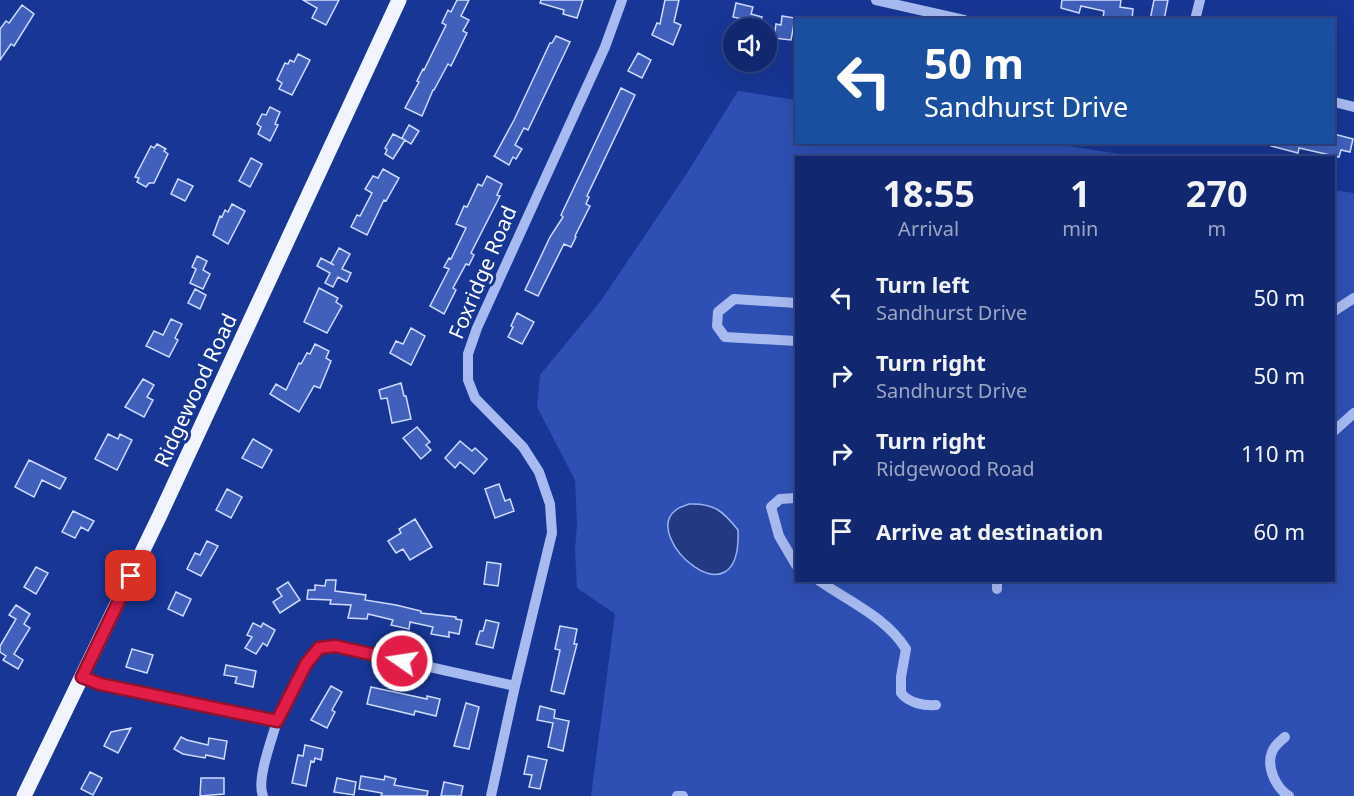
<!DOCTYPE html>
<style>
:root{--surface:#112870;--page:#1a3075;--text:#f1f3f6;--muted:#9ca6c3;--line:#304483}
body{margin:0;font-family:"Noto Sans",sans-serif;background:var(--page);color:var(--text);height:100vh;display:flex;flex-direction:column;font-size:22px;white-space:nowrap}
*{box-sizing:border-box;margin:0}
p{font-size:20px;color:var(--muted)}
.icon{flex:none;width:33px;height:33px;fill:none;stroke:currentColor;stroke-width:2;stroke-linecap:round;stroke-linejoin:round}
.map{position:relative;flex:1;overflow:hidden}
.panel{position:absolute;left:795px;top:156px;width:540px;height:426px;display:flex;flex-direction:column;background:var(--surface);border-radius:0px;box-shadow:0 6px 24px #0002,0 0 0 2px var(--line)}
.panel>*{flex:none}
.guide{position:absolute;left:795px;top:18px;width:540px;height:126px;border-radius:0px;box-shadow:0 6px 24px #0002,0 0 0 2px var(--line);background:#1a4fa0;color:#fff;overflow:hidden}
.tools{position:absolute;left:723px;top:18px;display:grid;gap:12px}
.tools a{display:grid;place-items:center;width:54px;height:54px;border-radius:50%;background:var(--surface);box-shadow:0 6px 24px #0002,0 0 0 2px var(--line);font-size:30px}
.pin{position:absolute;display:grid;place-items:center;width:51px;height:51px;color:#fff;margin:-26px;border-radius:12px;box-shadow:0 3px 9px #0006}
.me{position:absolute;width:66px;margin:-33px;rotate:283deg;stroke-linejoin:round;filter:drop-shadow(0 0 4px #0008)}
.turn{display:flex;align-items:center;gap:21px;height:126px;padding:0 30px;font-size:27px}
.turn .icon{width:78px;height:78px;stroke-width:2.5}
.turn b{display:block;font-size:42px;line-height:51px}
.eta{display:flex;justify-content:space-evenly;align-items:center;height:102px;text-align:center}
.eta b{font-size:36px;font-weight:700;line-height:42px}
ul{padding:0;list-style:none}
li{display:flex;align-items:center;gap:18px;height:78px;padding:0 30px}
li div{flex:1}
li b{display:block;font-size:22px}
li em{font-style:normal}
.map>svg:first-child{display:block}
.green{fill:#2e50b4}
.water{fill:#233982;stroke:#9bb3f3;stroke-width:1.5}
.building{fill:#4060bc;stroke:#cfdbfc;stroke-width:1.5}
.lines{fill:none;stroke-linecap:round;stroke-linejoin:round}
.minor{stroke:#a8bbf1;stroke-width:10}
.major{stroke:#f2f4ff;stroke-width:15}
.route-casing{stroke:#92132f;stroke-width:15}
.route{stroke:#e11d48;stroke-width:10}
.labels{text-anchor:middle;dominant-baseline:central;stroke-width:6;stroke-linejoin:round;paint-order:stroke}
.street-label{font-size:21px;fill:#fff;stroke:#173695}
</style>
<div class="map">
<svg width="1354" height="796" viewBox="0 0 1354 796">
<rect width="100%" height="100%" fill="#173695"/>
<path class="green" d="M738 91 796 100V142L1049 143 1139 157 796 158V580H1334V190L1354 193V796H591L615 614 577 588 575 549 577 525 575 480 537 407 540 375 600 302 687 173Z"/>
<path class="water" d="M689 504C714 503 723 511 738 530 742 628 639 537 676 510 679 507 685 506 689 504Z"/>
<path class="building" d="M303 0H339L326 25 312 18 317 8Z
M457 0H469L461 16 469 20 463 31 467 33 451 66 448 64 434 90H433L422 116 405 108 419 82 417 81 423 69 424 70 446 25 442 23 448 10 451 12Z
M541 0H583L577 18 563 14 564 10 540 3Z
M665 0H679L674 22 681 25 673 45 652 35 657 23 660 24Z
M1062 0H1121L1120 7 1133 9 1132 20 1103 18 1104 11 1081 6 1079 13 1061 8Z
M1154 0H1168L1164 20H1150Z
M736 3 753 7 751 14 762 17 759 28 746 24 747 20 733 17Z
M22 5 34 14 14 46 11 44 0 60V29L6 21 9 23Z
M782 16 795 18 791 40 774 38 776 24 781 25Z
M556 36 570 42 528 130 524 128 515 145 522 149 516 159 513 157 509 165 494 156 495 155 514 120 550 43H552Z
M638 53 651 60 642 78 628 71Z
M298 54 310 60 292 95 279 89 282 83 277 80 285 63 288 64 290 60 294 62Z
M621 88 635 95 587 196 589 197 586 204 590 206 575 236 576 237 571 247 564 244 538 296 525 290 550 237 563 217 561 215Z
M270 107 280 112 275 124 278 125 270 141 258 134 261 127 257 124 262 114 266 115Z
M409 125 419 131 411 144 402 138Z
M393 134 405 140 393 159 385 154 387 150 385 148Z
M1334 134 1353 139 1350 152 1341 150 1339 157 1299 148 1298 153 1271 146 1272 142H1334Z
M157 144 166 149 164 151 168 154 154 183H149L146 187 137 182 139 178 135 177 151 146 154 148Z
M251 158 262 164 250 187 239 181Z
M383 169 399 178 386 201 384 200 367 235 351 227 357 215 360 216 372 193 365 189 373 176 378 178Z
M487 176 502 184 497 195 500 196 471 253 474 255 469 265 466 264 453 288 456 290 444 314 430 306 449 269 444 267 449 258 451 259 466 228 456 224 464 206 467 207 478 184 482 186Z
M178 179 193 186 185 201 171 194Z
M232 204 245 211 228 244 213 235 220 216 222 217 225 210 228 212Z
M339 248 350 254 342 269 351 273 347 282 338 277 333 287 325 283 330 273 317 266 321 258 334 265 331 263Z
M197 256 207 261 203 270 210 274 203 289 190 283 196 269 192 267Z
M319 288 338 298 336 302 342 306 327 333 304 322Z
M195 289 206 295 200 309 188 303Z
M517 313 534 322 522 344 508 337 513 327 511 326Z
M171 319 182 324 175 338 178 340 169 357 146 346 154 331 163 335Z
M411 328 425 336 411 365 390 353 396 341 403 344Z
M315 344 329 351 326 358 331 361 320 388 314 386 299 412 270 394 276 384 286 390 299 363 301 364 307 353 310 354Z
M143 379 154 385 147 397 153 400 144 417 125 407Z
M401 383 404 396H406L411 419 392 423 387 398 381 399 379 390Z
M417 427 430 442 426 445 431 450 421 459 403 438Z
M108 434 118 439 120 434 132 440 117 470 95 459Z
M253 439 272 450 262 468 242 458Z
M460 441 472 451 475 448 487 459 474 474 460 462 455 468 445 458Z
M29 460 66 478 60 489 42 480 34 497 15 487Z
M499 484 505 501 510 499 514 511 495 518 485 489Z
M227 489 242 497 231 518 216 510Z
M73 511 94 521 88 531 81 527 75 538 62 532Z
M415 519 432 547 410 560 403 549 396 553 388 541 401 533 399 529Z
M207 541 218 546 201 576 187 569 195 553 200 555Z
M487 562 501 564 498 586 484 584Z
M36 567 48 573 36 594 24 587Z
M326 580H336L335 591 366 595 365 600 396 605 421 611V613L456 617V619L462 620 459 634 449 632V637L431 634 433 627 410 622 409 629 391 625 393 620 368 614 367 619 348 618 351 605 330 604 331 600 307 599 308 590H315V585L325 586Z
M288 582 300 600 280 613 273 602 282 596 277 589Z
M176 592 191 599 183 616 168 609Z
M16 605 30 614 24 624 30 628 14 654 23 660 18 669 3 660 6 656 0 652V646L16 619 9 615Z
M486 620 499 623 493 648 476 644 480 631H483Z
M253 623 261 627 263 623 275 630 267 646 263 643 256 654 245 648 252 637 247 635Z
M560 626 577 629 574 644H577L564 694 551 691 560 650 555 649Z
M132 649 153 655 147 673 126 667Z
M226 665 256 671 253 687 235 683 237 677 224 675Z
M331 686 342 692 332 710 335 712 327 728 311 720Z
M371 687 427 699V696L440 699 436 716 415 711 414 715 367 704Z
M466 703 479 707 469 749 454 746Z
M540 706 555 710 554 718 569 721 563 751 548 747 553 723 537 720Z
M131 728 118 753 104 746 111 732Z
M181 737 187 740 208 745 209 738 227 741 224 759 206 755 205 758 183 754 174 749Z
M305 745 323 749 321 760 315 758 314 762 311 761 306 786 292 783 298 755 303 756Z
M528 756 547 760 540 789 529 787 532 775 524 774Z
M90 772 102 778 93 795 81 789Z
M361 776 384 780 385 776 396 779 394 785 428 791 427 796H381L382 793 359 789Z
M201 778H224V794L200 796Z
M337 778 356 782 354 795 334 792Z
M444 782 463 786 461 796H441Z"/>
<g class="lines">
<path class="minor" d="M876 0 964 20
M1195 20 1200 0
M1334 102 1354 107
M796 303 734 299 718 312 717 326 725 337 796 341
M1334 311 1354 298
M1334 431 1354 413
M796 498 780 499 771 507 779 536 796 565
M818 580C848 601 886 617 906 649L901 677V693C909 703 924 706 936 705
M997 589V580
M82 677 100 684 277 721 306 664 319 648 335 646 515 686
M1285 737C1280 741 1274 746 1272 752 1266 767 1276 788 1289 796
M263 796C256 780 272 739 277 721
M491 796 515 686 552 533 550 504 539 472 523 447 475 398 468 380V354L477 328 605 47 622 0
M677 796H683"/>
<path class="major" d="M24 796 160 515 399 0"/>
</g>
<g class="lines">
<g class="route-casing">
<path id="route" d="M131 576 82 677 100 684 277 721 306 664 319 648 335 646 402 661"/>
</g>
<use href="#route" class="route"/>
</g>
<g class="labels">
<g class="street-label">
<text transform="translate(482 272) rotate(-67)">Foxridge Road</text>
<text transform="translate(195 390) rotate(-65)">Ridgewood Road</text>
</g>
</g>
</svg>
<div class="tools">
<a><svg class="icon" aria-label="sound" viewBox="0 0 24 24"><path d="M4 9h4l5-4v14l-5-4H4zM17 9q2 3 0 6"/></svg></a>
</div>
<div class="pin" style="left:131px;top:576px;background:#d93025"><svg class="icon" aria-label="arrive" viewBox="0 0 24 24"><path d="M6 21V4h12l-3 4 3 4H6"/></svg></div>
<svg class="me" style="left:402px;top:661px" viewBox="-20 -20 40 40"><circle r="17" fill="#e11d48" stroke="#fff" stroke-width="3"/><path d="M0-11L8 9 0 5-8 9z" fill="#fff"/></svg>
<div class="guide">
<div class="turn"><svg class="icon" aria-label="left" viewBox="0 0 24 24"><path d="M17 20v-9H6M10 6l-5 5 5 5"/></svg><div><b>50 m</b>Sandhurst Drive</div></div>
</div>
<section class="panel">
<div class="eta">
<div><b>18:55</b><p>Arrival</p></div>
<div><b>1</b><p>min</p></div>
<div><b>270</b><p>m</p></div>
</div>
<ul>
<li><svg class="icon" aria-label="left" viewBox="0 0 24 24"><path d="M17 20v-9H6M10 6l-5 5 5 5"/></svg><div><b>Turn left</b><p>Sandhurst Drive</p></div><em>50 m</em></li>
<li><svg class="icon" aria-label="right" viewBox="0 0 24 24"><path d="M7 20v-9h11M14 6l5 5-5 5"/></svg><div><b>Turn right</b><p>Sandhurst Drive</p></div><em>50 m</em></li>
<li><svg class="icon" aria-label="right" viewBox="0 0 24 24"><path d="M7 20v-9h11M14 6l5 5-5 5"/></svg><div><b>Turn right</b><p>Ridgewood Road</p></div><em>110 m</em></li>
<li><svg class="icon" aria-label="arrive" viewBox="0 0 24 24"><path d="M6 21V4h12l-3 4 3 4H6"/></svg><div><b>Arrive at destination</b></div><em>60 m</em></li>
</ul>
</section>
</div>
